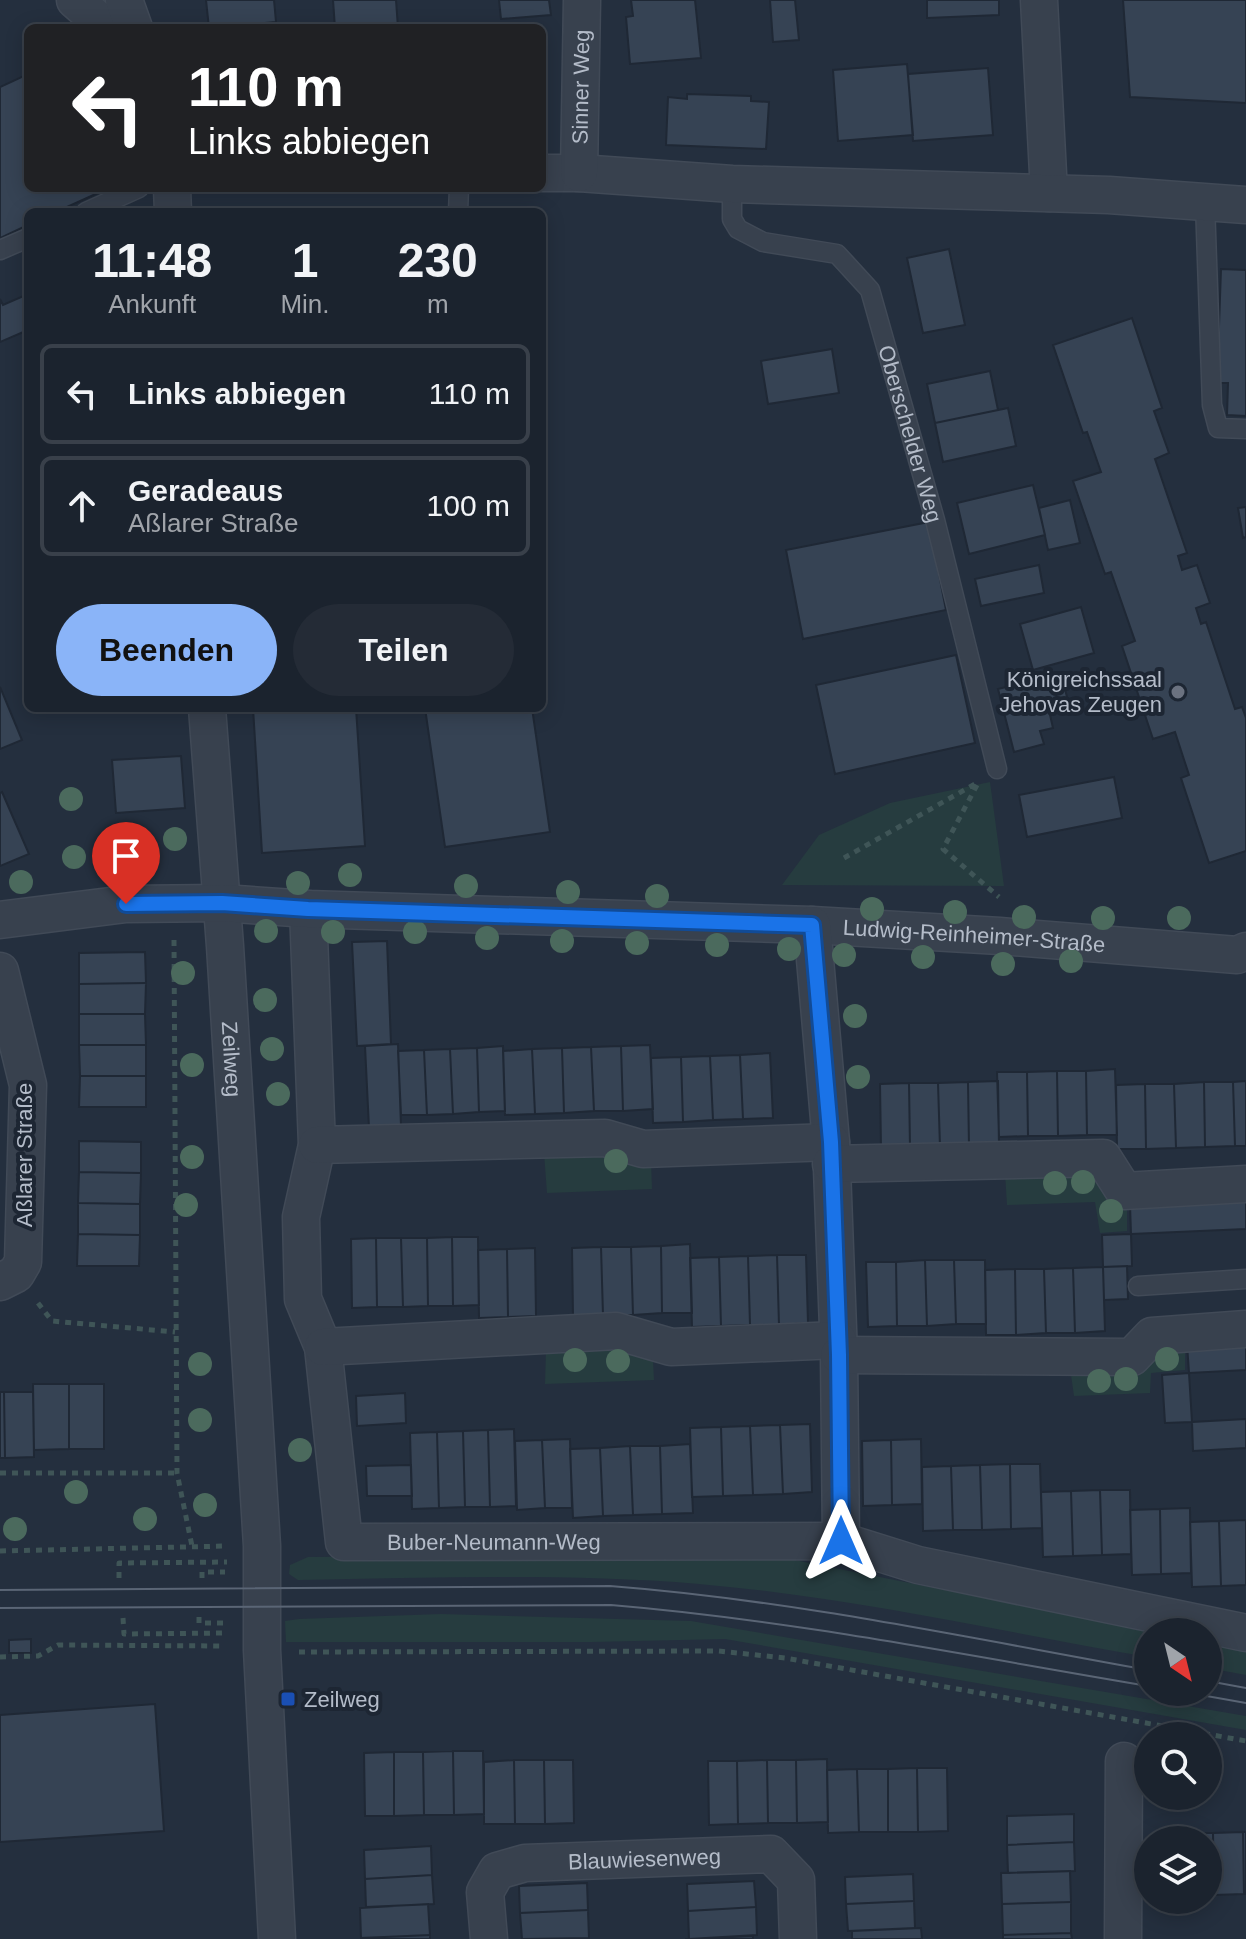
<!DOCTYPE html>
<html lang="de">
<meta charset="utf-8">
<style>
:root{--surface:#1b232e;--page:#242b36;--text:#f1f3f6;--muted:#a0a4aa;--line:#39404a;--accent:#8ab4f8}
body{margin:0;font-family:Arial,sans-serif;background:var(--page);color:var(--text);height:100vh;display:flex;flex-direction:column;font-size:30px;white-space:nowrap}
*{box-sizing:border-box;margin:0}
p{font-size:26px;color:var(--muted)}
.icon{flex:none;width:44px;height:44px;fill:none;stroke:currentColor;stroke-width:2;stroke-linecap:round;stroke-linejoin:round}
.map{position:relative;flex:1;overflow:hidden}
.drawer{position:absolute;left:24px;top:208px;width:522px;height:504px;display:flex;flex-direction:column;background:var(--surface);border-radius:12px;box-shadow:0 4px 20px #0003,0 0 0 2px var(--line)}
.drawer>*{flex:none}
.top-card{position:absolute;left:24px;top:24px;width:522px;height:168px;border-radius:12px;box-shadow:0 4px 20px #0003,0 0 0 2px var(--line);background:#202124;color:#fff;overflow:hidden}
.needle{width:52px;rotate:145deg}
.fabs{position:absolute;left:1134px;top:1618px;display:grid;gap:16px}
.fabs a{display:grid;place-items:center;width:88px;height:88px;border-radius:50%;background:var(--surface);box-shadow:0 4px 20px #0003,0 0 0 2px var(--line);font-size:40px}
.pin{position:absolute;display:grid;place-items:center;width:68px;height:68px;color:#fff;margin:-82px -34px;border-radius:50% 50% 50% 0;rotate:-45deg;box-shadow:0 0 8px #0007}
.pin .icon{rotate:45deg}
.me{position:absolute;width:88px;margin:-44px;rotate:0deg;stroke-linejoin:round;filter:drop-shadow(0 0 6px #0008)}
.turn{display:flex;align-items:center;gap:28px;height:168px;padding:0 32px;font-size:36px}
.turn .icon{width:104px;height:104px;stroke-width:2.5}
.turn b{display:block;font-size:56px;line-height:68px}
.eta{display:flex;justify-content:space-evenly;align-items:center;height:136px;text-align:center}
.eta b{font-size:48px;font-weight:600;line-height:56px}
.action{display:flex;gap:16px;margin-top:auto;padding:16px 32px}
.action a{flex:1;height:92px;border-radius:48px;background:var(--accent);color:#111;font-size:32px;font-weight:600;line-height:92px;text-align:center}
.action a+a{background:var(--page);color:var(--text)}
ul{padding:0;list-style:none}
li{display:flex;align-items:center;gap:24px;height:100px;margin:0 16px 12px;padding:0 16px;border:4px solid var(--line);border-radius:12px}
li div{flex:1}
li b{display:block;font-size:30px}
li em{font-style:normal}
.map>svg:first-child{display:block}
.green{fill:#263c3f}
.building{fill:#364354;stroke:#1f2835;stroke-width:2}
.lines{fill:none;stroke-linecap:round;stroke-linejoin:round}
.service-casing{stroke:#414a57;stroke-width:21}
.minor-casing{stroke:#414a57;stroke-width:39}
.path{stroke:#3f5557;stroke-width:5;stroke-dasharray:6 6;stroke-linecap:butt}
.service{stroke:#38414e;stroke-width:18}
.minor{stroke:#38414e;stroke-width:36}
.tram{stroke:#5a6575;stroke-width:2}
.tree{fill:#4b6a5d}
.route-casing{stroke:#114b97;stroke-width:20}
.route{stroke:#1a73e8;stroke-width:14}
.worship-dot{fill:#6b7280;stroke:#1d2633;stroke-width:3}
.transit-dot{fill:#1a4fb4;stroke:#1d2633;stroke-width:3}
.labels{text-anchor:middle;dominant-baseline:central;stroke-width:8;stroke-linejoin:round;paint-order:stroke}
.street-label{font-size:22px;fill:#b4bcc9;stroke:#1d2633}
.poi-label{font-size:22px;fill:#b4bcc9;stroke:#1d2633;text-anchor:end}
</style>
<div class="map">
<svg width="1246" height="1939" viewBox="0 0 1246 1939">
<rect width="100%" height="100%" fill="#242f3e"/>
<path class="green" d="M990 782 1004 886 782 885 819 835 890 803Z
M544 1153 651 1161 652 1189 547 1193Z
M1101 1166 1127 1205V1231L1100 1233 1095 1202 1007 1205 1005 1173Z
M621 1343 653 1360 654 1380 545 1384 546 1350Z
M1153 1346H1185V1370L1151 1373 1150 1393 1074 1396 1070 1368Z
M769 1555 1156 1632H1148V1657C999 1631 849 1597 699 1584 565 1573 431 1578 298 1580L289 1574 290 1565 308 1557Z
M441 1614 691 1621 1246 1716V1730L725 1639 592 1642H286L285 1621 299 1619Z
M1208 1642 1246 1650V1675L1208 1668Z"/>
<path class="building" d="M206 0H274L276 22 209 28Z
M333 0H396L398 28H335Z
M499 0H549L551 15 501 19Z
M631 0H695L701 58 630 64 626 17 633 16Z
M770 0H795L799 40 773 42Z
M927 0H999V15L927 18Z
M1123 0H1246V103L1130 97Z
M907 64 913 135 838 141 833 70Z
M988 68 993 135 913 141 908 74Z
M28 74V188H109L56 212H28V225L0 238V87Z
M687 94 751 96V101L769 102 766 149 666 145 668 97 687 99Z
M949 249 965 325 923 333 907 258Z
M1221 269 1246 270V416L1227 415 1228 383H1217Z
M28 294V330L0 342V299L3 305Z
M1132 318 1162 408 1154 411 1169 453 1155 459 1187 553 1178 556 1182 570 1197 565 1210 603 1196 608 1201 624 1206 622 1235 709 1242 707 1246 718V851L1209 863 1181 778 1189 775 1175 732 1153 739 1122 646 1135 641 1111 572 1105 574 1073 481 1101 472 1087 432 1083 433 1053 345Z
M832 349 839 393 768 404 761 361Z
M990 371 998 410 935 423 927 384Z
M1008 408 1016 446 943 462 935 423Z
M1033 485 1045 535 969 554 957 503Z
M1070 500 1080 543 1048 550 1039 508Z
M1246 507V537L1243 538 1238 508Z
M929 522 946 610 803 639 786 550Z
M1039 565 1044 593 981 606 975 579Z
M1081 607 1094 653 1033 670 1020 624Z
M956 655 975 743 835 774 816 685Z
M1061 673 1068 701 1048 706 1053 728 1040 731 1044 744 1014 752 998 689Z
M0 687 22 740 0 749Z
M253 708H356L365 846 262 853Z
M425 708H532L550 832 445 847Z
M181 756 185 808 116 813 112 760Z
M1114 777 1122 818 1027 837 1019 795Z
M2 792 29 854 0 866V793Z
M387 941 391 1044 357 1046 352 942Z
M145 952 146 983 79 984V953Z
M146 983 145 1014H79V984Z
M79 1014H145L146 1045H79Z
M398 1044 401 1126 369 1128 365 1046Z
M79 1045H146V1076H80Z
M650 1045 653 1109 623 1111 621 1046Z
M503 1046 505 1111 479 1112 477 1048Z
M621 1046 623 1111H594L591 1047Z
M591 1047 594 1111 564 1113 562 1048Z
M477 1048 479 1112 453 1114 450 1049Z
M562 1048 564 1113 535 1114 532 1049Z
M450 1049 453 1114 427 1115 424 1050Z
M532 1049 535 1114 505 1115 503 1051Z
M424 1050 427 1115H401L398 1051Z
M770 1053 773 1118 743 1119 740 1055Z
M740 1055 743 1119 713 1120 710 1056Z
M710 1056 713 1120 683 1122 681 1057Z
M681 1057 683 1122 653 1123 651 1058Z
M1115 1069 1117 1135H1087L1086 1071Z
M1057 1071 1058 1136H1028L1027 1072Z
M1057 1071H1086L1087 1135 1058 1136Z
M997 1072H1027L1028 1136 999 1137Z
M80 1076H146V1107H79Z
M998 1081 999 1146 969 1147 968 1082Z
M1246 1081V1146H1235L1233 1082Z
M968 1082 969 1147H940L938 1083Z
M1204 1082 1205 1147 1176 1148 1174 1084Z
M1204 1082H1233L1235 1146 1205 1147Z
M909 1083 910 1148 881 1149 880 1084Z
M909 1083H938L940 1147 910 1148Z
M1145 1084 1146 1149H1117L1116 1085Z
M1145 1084H1174L1176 1148 1146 1149Z
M79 1141 141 1142V1173L79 1172Z
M79 1172 141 1173 140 1204 78 1203Z
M1246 1200V1229L1131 1234 1130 1205Z
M78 1203 140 1204V1235L78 1234Z
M78 1234 140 1235 139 1266H77Z
M1131 1234 1132 1266 1103 1267 1102 1235Z
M452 1237 453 1306H428L427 1238Z
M452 1237H478L479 1305 453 1306Z
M376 1238 377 1307 352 1308 351 1239Z
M376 1238H401L403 1307H377Z
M401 1238H427L428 1306 403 1307Z
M690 1244 692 1313H662L661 1246Z
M661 1246 662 1313 633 1315 631 1247Z
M601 1247 603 1315 573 1316 572 1248Z
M601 1247H631L633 1315H603Z
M535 1248 536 1316 508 1317 507 1249Z
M507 1249 508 1317 479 1318 478 1250Z
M777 1255 779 1325H750L748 1256Z
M777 1255H806L808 1323 779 1325Z
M748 1256 750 1325 721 1326 719 1257Z
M719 1257 721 1326 692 1327 690 1258Z
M925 1260 927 1326H897L896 1262Z
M925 1260H954L956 1324 927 1326Z
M954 1260H985L986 1324H956Z
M866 1262H896L897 1326 868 1327Z
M1127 1266 1128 1299 1104 1300 1103 1267Z
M1103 1267 1105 1331 1075 1333 1073 1268Z
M1073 1268 1075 1333H1046L1044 1269Z
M1015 1269 1016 1335H986L985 1270Z
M1015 1269H1044L1046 1333 1016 1335Z
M1246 1342V1370L1189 1373 1187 1344Z
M1189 1373 1192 1422 1165 1423 1162 1375Z
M33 1384H69V1449L34 1450Z
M69 1384H104V1449H69Z
M0 1392H4L5 1458H0Z
M4 1392H33L34 1457 5 1458Z
M405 1393 406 1423 357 1426 356 1396Z
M1246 1419V1448L1193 1451 1192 1422Z
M810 1424 812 1492 783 1494 780 1425Z
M780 1425 783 1494 753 1495 750 1426Z
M750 1426 753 1495 723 1496 721 1427Z
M721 1427 723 1496 692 1497 690 1428Z
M514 1429 516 1506 490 1507 488 1430Z
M488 1430 490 1507H465L463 1431Z
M463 1431 465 1507 439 1508 437 1432Z
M437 1432 439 1508 412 1509 410 1433Z
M570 1439 572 1508H545L542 1440Z
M921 1439 922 1504 892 1505 891 1440Z
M542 1440 545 1508 517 1510 515 1441Z
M891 1440 892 1505 863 1506 862 1441Z
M690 1444 693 1513 662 1514 660 1446Z
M630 1446 633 1515 603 1516 600 1448Z
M630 1446H660L662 1514 633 1515Z
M600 1448 603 1516 573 1518 570 1449Z
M1010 1464 1011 1529 982 1530 980 1465Z
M1010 1464H1040L1042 1528 1011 1529Z
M411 1465 412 1496H367L366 1466Z
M980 1465 982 1530H953L951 1466Z
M951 1466 953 1530 923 1531 922 1467Z
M1100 1490 1102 1555 1073 1556 1071 1491Z
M1100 1490H1130L1131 1554 1102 1555Z
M1071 1491 1073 1556 1043 1557 1041 1492Z
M1190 1508 1191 1573 1161 1574 1160 1509Z
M1160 1509 1161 1574 1132 1575 1130 1510Z
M1246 1520V1585L1221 1586 1219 1521Z
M1219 1521 1221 1586 1192 1587 1190 1522Z
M31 1639V1653H9V1640Z
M155 1704 164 1831 0 1842V1715Z
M453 1751 454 1815H424L423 1752Z
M453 1751H483L484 1814 454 1815Z
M394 1752V1816H365L364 1753Z
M394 1752H423L424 1815 394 1816Z
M827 1759 828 1822 797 1823 796 1760Z
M514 1760 515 1824H484V1762Z
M514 1760H544L545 1824H515Z
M544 1760H573L574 1823 545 1824Z
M767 1760 768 1823 738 1824 737 1761Z
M767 1760H796L797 1823H768Z
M708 1761H737L738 1824 709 1825Z
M917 1768 918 1832H888V1769Z
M917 1768H947L948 1831 918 1832Z
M857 1769 859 1832 828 1833 827 1770Z
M857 1769H888V1832H859Z
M1074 1814V1842L1007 1845V1816Z
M1243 1832 1244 1894 1214 1895 1213 1833Z
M1243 1832H1246V1894H1244Z
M1152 1833H1183V1840H1152Z
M1183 1833H1213L1214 1895H1208V1840H1183Z
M1074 1842 1075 1871 1008 1873 1007 1845Z
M431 1846 432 1875 365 1879 364 1850Z
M1070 1871 1071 1902 1002 1904 1001 1873Z
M913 1874 914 1901 846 1904 845 1877Z
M432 1875 434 1904 366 1907 365 1879Z
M754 1881 756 1907 688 1911 687 1884Z
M587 1883 588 1910 520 1913 519 1886Z
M914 1901 915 1928 848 1931 846 1904Z
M1071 1902V1933L1003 1935 1002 1904Z
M428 1904 430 1935 361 1938 360 1908Z
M756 1907 757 1935 689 1939 688 1911Z
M588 1910 589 1938 522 1939 520 1913Z
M921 1928 922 1939H852V1931Z
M1071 1933 1072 1939H1003V1935Z
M430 1935V1939H361V1938Z
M753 1936V1939H685H689Z"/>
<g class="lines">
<g class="service-casing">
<g id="service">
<path id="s1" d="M732 184V219L738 229 763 242 837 254 870 290 935 520 997 769"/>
<path d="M1205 203 1212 405 1218 428 1246 429"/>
<path d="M86 212 139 188"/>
<path d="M458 212 459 188"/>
<path d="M0 250 28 238"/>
<path d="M1138 1286 1246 1279"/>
</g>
</g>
<g class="minor-casing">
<g id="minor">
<path d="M75 0 107 28"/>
<path d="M124 0 134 28"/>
<path d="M1039 0 1049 193"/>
<path d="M542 173H579L732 184 1109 195 1246 205"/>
<path id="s2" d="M579 173 582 0"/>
<path d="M172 188 173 212"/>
<path id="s3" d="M207 708 225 946 262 1546V1650L277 1939"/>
<path id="s4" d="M308 909 317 1145 301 1217 303 1299 323 1347 344 1542 841 1541 918 1565 1246 1633"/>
<path id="s5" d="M0 920 126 904 222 903 308 909 812 925 1000 936 1237 955 1246 951"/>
<path d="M812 925 831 1142 839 1355 841 1541"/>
<path d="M0 971 28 1085 23 1262 16 1274 0 1282"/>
<path d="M317 1145 605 1138 643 1149 831 1142"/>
<path d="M831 1164 1103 1158 1124 1191 1246 1184"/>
<path d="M323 1347 616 1331 671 1347 838 1340"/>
<path d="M839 1355 1132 1357 1152 1336 1246 1329"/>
<path id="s6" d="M489 1939 485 1892 497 1871 525 1863 771 1854 796 1880 798 1939"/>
<path d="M1123 1939 1124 1761"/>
</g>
</g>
<path class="path" d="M977 785 943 849 999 897
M844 858 975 784
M174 940 177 1473 192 1546
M38 1303 52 1321 175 1332
M0 1473H177
M0 1551 227 1546
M119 1578V1563L227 1562
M202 1578V1572H225
M199 1617V1623H226
M123 1618 124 1634 227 1633
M299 1652 718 1651 785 1658 1246 1741
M0 1657 38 1656 58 1645 225 1646"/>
<use href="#service" class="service"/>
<use href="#minor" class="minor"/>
<path class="tram" d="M0 1590 610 1586C791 1600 969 1638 1148 1670
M0 1608 611 1605C791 1620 969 1656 1148 1686
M1208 1681 1246 1688
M1184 1692 1246 1703"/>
</g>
<g class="tree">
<circle cx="71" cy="799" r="12"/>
<circle cx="175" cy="839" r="12"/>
<circle cx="129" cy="856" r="12"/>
<circle cx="74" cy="857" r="12"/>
<circle cx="350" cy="875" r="12"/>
<circle cx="21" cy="882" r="12"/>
<circle cx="298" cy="883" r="12"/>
<circle cx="466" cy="886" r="12"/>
<circle cx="568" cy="892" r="12"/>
<circle cx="657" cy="896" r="12"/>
<circle cx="872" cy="909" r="12"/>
<circle cx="955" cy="912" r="12"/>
<circle cx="1024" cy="917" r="12"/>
<circle cx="1103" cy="918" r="12"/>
<circle cx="1179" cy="918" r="12"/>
<circle cx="266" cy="931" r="12"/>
<circle cx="333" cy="932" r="12"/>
<circle cx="415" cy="932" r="12"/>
<circle cx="487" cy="938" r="12"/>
<circle cx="562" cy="941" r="12"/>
<circle cx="637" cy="943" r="12"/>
<circle cx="717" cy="945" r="12"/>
<circle cx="789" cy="949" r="12"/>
<circle cx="844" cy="955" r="12"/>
<circle cx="923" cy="957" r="12"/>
<circle cx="1071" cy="961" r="12"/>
<circle cx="1003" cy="964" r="12"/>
<circle cx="183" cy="973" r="12"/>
<circle cx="265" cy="1000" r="12"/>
<circle cx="855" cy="1016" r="12"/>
<circle cx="272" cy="1049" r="12"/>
<circle cx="192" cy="1065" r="12"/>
<circle cx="858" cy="1077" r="12"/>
<circle cx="278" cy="1094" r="12"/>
<circle cx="192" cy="1157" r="12"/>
<circle cx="616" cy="1161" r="12"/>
<circle cx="1083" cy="1182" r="12"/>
<circle cx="1055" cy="1183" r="12"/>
<circle cx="186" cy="1205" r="12"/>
<circle cx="1111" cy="1211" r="12"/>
<circle cx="1167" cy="1359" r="12"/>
<circle cx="575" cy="1360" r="12"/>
<circle cx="618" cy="1361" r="12"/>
<circle cx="200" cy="1364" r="12"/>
<circle cx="1126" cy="1379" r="12"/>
<circle cx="1099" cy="1381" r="12"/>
<circle cx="200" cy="1420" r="12"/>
<circle cx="300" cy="1450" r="12"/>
<circle cx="76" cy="1492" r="12"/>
<circle cx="205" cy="1505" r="12"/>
<circle cx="145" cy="1519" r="12"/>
<circle cx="15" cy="1529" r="12"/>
</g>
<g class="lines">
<g class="route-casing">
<path id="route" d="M126 904 222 903 308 909 812 925 831 1142 839 1355 841 1541"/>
</g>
<use href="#route" class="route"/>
</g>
<circle class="worship-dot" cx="1178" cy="692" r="8"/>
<rect class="transit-dot" x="280" y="1691" width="16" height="16" rx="4"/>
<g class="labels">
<g class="street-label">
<text stroke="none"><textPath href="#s2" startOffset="86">Sinner Weg</textPath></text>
<text stroke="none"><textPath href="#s1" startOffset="348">Oberschelder Weg</textPath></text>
<text stroke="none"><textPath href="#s5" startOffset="976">Ludwig-Reinheimer-Straße</textPath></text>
<text stroke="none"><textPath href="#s3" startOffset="352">Zeilweg</textPath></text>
<text transform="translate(24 1155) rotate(-90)">Aßlarer Straße</text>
<text stroke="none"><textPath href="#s4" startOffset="790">Buber-Neumann-Weg</textPath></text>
<text stroke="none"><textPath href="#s6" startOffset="220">Blauwiesenweg</textPath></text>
</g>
<g class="poi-label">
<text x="1162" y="679">Königreichssaal<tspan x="1162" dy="25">Jehovas Zeugen</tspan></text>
<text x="304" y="1699" text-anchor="start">Zeilweg</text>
</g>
</g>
</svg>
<div class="fabs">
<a><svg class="needle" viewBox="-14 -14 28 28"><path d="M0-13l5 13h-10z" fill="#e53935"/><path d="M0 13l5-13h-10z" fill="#a0a4aa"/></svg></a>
<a><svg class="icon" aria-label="search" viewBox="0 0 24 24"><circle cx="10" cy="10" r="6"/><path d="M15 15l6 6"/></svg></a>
<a><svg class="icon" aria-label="layers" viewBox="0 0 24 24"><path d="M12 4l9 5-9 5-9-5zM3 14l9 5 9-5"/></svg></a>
</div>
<div class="pin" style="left:126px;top:904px;background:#d93025"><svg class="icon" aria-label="arrive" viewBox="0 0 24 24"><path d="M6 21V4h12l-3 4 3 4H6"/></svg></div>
<svg class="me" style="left:841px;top:1541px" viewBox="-20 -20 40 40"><path d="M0-17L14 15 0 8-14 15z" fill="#1a73e8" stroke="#fff" stroke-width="4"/></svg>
<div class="top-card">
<div class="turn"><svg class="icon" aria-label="left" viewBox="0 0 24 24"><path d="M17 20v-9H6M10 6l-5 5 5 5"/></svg><div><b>110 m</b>Links abbiegen</div></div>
</div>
<section class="drawer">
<div class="eta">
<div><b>11:48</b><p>Ankunft</p></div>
<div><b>1</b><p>Min.</p></div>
<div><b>230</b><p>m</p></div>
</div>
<ul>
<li><svg class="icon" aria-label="left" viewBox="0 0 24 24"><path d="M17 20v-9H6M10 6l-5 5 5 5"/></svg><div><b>Links abbiegen</b></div><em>110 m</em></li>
<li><svg class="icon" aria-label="ahead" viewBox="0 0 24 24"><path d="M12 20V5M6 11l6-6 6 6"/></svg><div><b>Geradeaus</b><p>Aßlarer Straße</p></div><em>100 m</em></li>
</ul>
<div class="action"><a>Beenden</a><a>Teilen</a></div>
</section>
</div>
